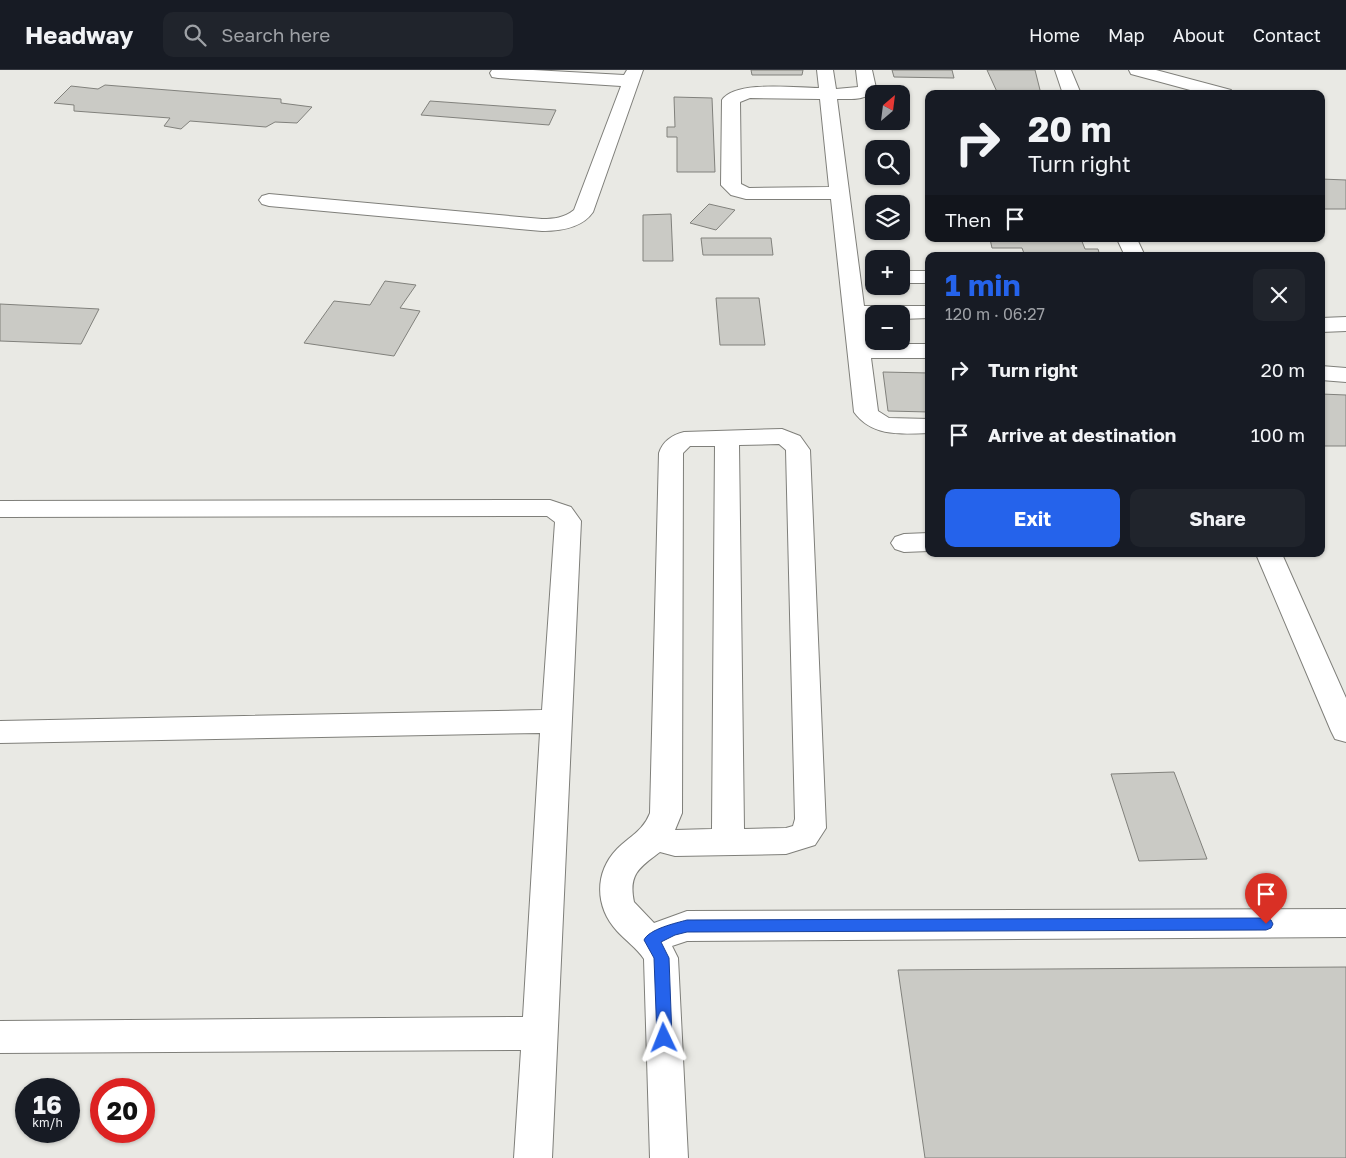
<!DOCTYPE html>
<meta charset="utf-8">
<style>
:root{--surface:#171b24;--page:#20242c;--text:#f1f3f6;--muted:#9ea1a6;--line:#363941;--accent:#2563eb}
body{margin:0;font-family:"Golos Text",sans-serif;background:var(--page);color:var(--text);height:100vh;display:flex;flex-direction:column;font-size:19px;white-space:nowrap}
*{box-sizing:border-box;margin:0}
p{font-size:16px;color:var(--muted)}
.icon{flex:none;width:28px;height:28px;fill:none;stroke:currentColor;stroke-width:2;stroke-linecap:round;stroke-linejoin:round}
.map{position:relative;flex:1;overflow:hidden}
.sheet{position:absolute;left:925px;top:182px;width:400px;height:305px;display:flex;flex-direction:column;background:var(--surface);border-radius:10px;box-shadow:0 1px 4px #0004}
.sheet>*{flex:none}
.guide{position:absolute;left:925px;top:20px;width:400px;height:152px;border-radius:10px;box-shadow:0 1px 4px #0004;background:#171b24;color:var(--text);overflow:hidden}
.needle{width:32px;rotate:28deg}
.controls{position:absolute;left:865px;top:15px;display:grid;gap:10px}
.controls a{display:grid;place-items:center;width:45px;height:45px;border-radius:10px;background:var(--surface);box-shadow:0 1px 4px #0004;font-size:25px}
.speed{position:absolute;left:15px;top:1008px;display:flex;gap:10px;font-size:25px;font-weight:700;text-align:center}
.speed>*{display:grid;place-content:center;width:65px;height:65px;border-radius:50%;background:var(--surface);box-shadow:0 1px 4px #0004;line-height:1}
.speed small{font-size:12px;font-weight:400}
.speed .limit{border:8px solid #d22;background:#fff;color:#111}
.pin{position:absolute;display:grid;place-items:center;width:42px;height:42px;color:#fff;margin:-51px -21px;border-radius:50% 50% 50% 0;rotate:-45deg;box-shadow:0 0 5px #0007}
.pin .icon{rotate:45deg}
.me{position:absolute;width:55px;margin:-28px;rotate:358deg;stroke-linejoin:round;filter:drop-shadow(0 0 4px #0008)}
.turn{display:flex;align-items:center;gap:18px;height:105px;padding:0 20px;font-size:22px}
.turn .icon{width:65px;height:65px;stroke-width:2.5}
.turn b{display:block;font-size:35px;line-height:42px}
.then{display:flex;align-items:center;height:48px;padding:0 20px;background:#0003;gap:10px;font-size:19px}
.round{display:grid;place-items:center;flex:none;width:52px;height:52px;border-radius:10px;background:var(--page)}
.headline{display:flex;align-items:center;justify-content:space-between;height:85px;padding:0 20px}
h1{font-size:30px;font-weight:700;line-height:38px;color:var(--accent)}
.action{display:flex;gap:10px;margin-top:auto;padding:10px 20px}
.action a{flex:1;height:58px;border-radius:10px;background:var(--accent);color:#fff;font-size:20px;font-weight:700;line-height:58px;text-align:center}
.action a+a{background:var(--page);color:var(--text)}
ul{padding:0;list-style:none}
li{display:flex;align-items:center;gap:15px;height:65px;padding:0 20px}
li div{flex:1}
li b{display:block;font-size:19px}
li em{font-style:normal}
header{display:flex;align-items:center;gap:30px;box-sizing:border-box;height:70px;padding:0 25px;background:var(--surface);border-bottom:1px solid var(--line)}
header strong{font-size:24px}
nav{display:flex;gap:28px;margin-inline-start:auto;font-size:18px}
.search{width:350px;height:45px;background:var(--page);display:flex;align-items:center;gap:12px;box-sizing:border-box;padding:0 18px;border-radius:10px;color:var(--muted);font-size:19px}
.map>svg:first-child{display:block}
.building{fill:#cacac5;stroke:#81817c}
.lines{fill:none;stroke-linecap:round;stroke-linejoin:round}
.minor-casing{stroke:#7f7f7a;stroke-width:2}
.minor{fill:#fff;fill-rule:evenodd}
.route{fill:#2563eb;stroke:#184099}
</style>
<header>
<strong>Headway</strong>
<div class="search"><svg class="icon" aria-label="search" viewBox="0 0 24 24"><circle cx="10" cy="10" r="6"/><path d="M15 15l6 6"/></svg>Search here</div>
<nav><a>Home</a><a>Map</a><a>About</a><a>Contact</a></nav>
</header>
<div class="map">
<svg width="1346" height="1088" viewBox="0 0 1346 1088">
<rect width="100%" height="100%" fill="#e9e9e4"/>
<path class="building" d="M751 0H803L802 5H752Z
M892 0H952L954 8 894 7Z
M987 0H1035L1041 24H998Z
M105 15 281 29V33L312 37 297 53 275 52 266 57 190 51 181 59 164 56 170 48 74 41V35L54 33 71 16 98 19Z
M674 27 712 28 715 102H677V67H667V57H675Z
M430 31 556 40 549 55 421 45Z
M1321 109 1346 110V139H1321Z
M709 134 735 140 716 160 690 153Z
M671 144 673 191H643V145Z
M701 168H771L773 185H703Z
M990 169H1081L1085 179H1098L1100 186H1025L1022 178H992Z
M385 211 416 215 400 238 420 241 394 286 304 273 334 231 370 235Z
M716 228H759L765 275H720Z
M0 234 99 239 81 274 0 271Z
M883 302 929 303V342L888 341Z
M1321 324 1346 325V376H1321Z
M1174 702 1207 789 1139 791 1111 704Z
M1346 897V1088H925L898 900Z"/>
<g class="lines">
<g class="minor-casing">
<path id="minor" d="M492 0H533L624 5 627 0H643L593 142C582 158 561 161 542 161L269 136 262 134 259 130 262 126 269 124 542 149C554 149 564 148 574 140L621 16 498 8 492 7 490 3Z
M817 0H833L836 19 858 17 856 0H872L876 18C868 31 851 29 837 29L864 236H929V248L901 249V244H874V249H866L869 274H929V288H871L878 341 889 348 929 349V363C901 364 872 367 854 342L831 129H746L731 125 721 115 722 30C736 10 796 18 819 18ZM750 28 820 29 829 117 749 118 741 114 740 32Z
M1055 0H1071L1081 24H1063Z
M1129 0H1156L1231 20 1234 24H1205L1131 4Z
M1117 169H1137L1145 186H1125Z
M901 201H929V213H901Z
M1346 247V261L1321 262V248Z
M1321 296 1346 298V312L1321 310Z
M782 359 800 366 810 380 826 758 815 775 786 784 675 786 660 782C640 797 628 804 634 832L654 853 687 841 1346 839V867L687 871 672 876 678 888 688 1088H650L644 889C637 878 626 871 617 861 595 837 594 803 617 779 630 766 643 761 650 743L659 383C663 371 672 365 684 362ZM779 374 786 380 795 749 793 756 786 758 744 759 739 375ZM690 376H715L712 759 675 760 682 743 683 383Z
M550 430 571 437 581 451 552 1088H514L521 980 0 983V951L523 947 540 663 0 673V651L542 640 555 452 547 446 0 447V431Z
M929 463V481L904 482 895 479 891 473 895 467 904 464Z
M1256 484H1282L1346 628V672L1335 669 1331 661Z"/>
</g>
<use href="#minor" class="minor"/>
</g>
<path class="route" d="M1266 848 1271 850 1273 854 1271 858 1266 860 687 862 675 865 661 872 669 888 672 968 670 973 664 975 659 973 657 968 654 888 644 870C649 859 676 853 687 850Z"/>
</svg>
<div class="controls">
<a><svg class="needle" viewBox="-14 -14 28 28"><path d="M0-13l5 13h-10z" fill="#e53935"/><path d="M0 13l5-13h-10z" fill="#9ea1a6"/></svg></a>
<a><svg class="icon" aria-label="search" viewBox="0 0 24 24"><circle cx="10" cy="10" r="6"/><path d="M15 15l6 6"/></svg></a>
<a><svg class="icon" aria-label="layers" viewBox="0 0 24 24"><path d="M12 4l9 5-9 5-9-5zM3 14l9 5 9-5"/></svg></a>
<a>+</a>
<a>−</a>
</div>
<div class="speed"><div>16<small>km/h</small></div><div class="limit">20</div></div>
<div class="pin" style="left:1266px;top:854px;background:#d93025"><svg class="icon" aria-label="arrive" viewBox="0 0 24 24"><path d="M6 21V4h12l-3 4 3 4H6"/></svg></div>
<svg class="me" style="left:664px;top:968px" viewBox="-20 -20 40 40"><path d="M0-17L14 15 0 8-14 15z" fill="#2563eb" stroke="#fff" stroke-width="4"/></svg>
<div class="guide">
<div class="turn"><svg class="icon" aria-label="right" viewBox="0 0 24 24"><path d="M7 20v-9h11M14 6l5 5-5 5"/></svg><div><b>20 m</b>Turn right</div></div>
<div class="then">Then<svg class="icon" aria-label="arrive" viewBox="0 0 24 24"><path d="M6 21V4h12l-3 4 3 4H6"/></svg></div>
</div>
<section class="sheet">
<div class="headline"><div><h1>1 min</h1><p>120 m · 06:27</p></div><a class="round"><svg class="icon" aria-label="close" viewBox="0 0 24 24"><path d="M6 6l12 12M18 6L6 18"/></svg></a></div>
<ul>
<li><svg class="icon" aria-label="right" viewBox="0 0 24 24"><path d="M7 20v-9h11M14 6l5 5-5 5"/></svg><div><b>Turn right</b></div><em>20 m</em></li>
<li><svg class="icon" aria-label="arrive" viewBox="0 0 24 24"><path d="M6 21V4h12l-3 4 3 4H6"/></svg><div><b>Arrive at destination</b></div><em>100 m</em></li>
</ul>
<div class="action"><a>Exit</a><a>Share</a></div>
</section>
</div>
